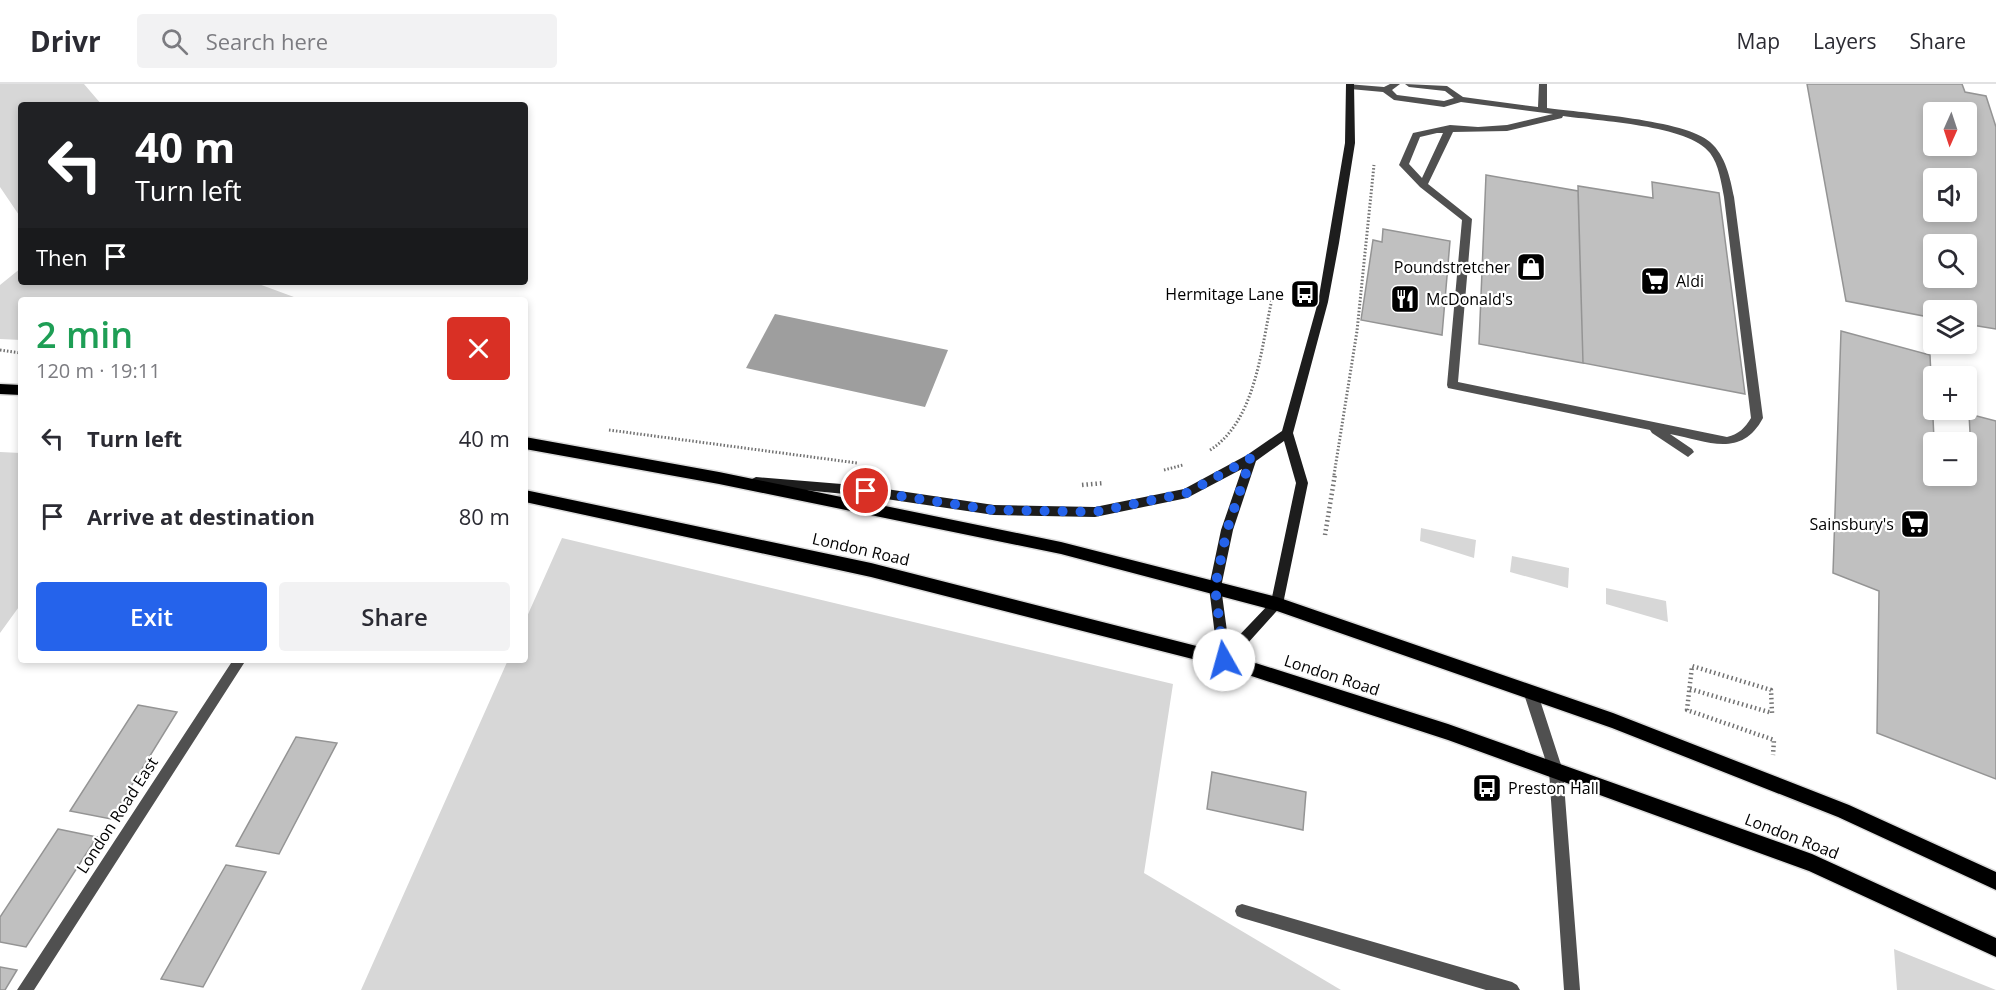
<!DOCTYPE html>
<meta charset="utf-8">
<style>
:root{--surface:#fff;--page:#f2f2f3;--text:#2b2b33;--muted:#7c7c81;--line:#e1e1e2;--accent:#2563eb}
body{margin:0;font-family:"Open Sans",sans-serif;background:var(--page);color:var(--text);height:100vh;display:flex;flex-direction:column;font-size:22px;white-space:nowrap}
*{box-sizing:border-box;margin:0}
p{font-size:20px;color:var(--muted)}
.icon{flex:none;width:33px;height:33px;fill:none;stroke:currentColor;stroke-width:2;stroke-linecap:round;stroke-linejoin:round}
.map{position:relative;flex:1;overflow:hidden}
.details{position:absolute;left:18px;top:213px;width:510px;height:366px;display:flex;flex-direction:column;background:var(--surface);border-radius:6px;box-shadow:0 3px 9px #0003}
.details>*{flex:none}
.banner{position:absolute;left:18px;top:18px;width:510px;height:183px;border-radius:6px;box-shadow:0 3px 9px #0003;background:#202124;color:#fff;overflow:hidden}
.needle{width:39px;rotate:183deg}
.fabs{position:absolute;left:1923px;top:18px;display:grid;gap:12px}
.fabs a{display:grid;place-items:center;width:54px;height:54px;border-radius:6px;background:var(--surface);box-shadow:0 3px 9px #0003;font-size:30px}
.pin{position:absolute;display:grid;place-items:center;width:51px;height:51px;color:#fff;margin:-26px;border:3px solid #fff;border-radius:50%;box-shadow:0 2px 6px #0007}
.me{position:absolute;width:66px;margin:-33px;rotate:353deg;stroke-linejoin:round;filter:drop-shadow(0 0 4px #0008)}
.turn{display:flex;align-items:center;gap:21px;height:126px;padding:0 18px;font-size:27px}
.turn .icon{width:78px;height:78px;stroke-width:2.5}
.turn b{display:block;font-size:42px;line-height:51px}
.then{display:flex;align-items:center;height:57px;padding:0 18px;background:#0003;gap:12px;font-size:22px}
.round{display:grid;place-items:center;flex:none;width:63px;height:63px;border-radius:6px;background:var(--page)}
.headline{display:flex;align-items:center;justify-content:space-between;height:102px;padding:0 18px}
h1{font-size:36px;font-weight:600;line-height:45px;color:#1e9e55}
.button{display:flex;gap:12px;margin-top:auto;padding:12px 18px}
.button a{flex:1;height:69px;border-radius:6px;background:var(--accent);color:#fff;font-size:24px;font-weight:600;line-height:69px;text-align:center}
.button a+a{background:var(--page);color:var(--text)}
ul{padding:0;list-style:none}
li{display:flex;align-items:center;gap:18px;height:78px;padding:0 18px}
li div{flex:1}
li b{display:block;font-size:22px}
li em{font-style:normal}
header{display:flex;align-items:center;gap:36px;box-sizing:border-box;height:84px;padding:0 30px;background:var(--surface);border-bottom:2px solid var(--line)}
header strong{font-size:28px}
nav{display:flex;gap:33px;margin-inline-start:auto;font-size:21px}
.search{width:420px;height:54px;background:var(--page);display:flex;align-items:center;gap:15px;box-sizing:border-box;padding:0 21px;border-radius:6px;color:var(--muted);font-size:22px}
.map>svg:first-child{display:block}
.green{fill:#d7d7d7}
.water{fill:#9e9e9e}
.building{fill:#c0c0c0;stroke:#949494;stroke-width:1.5;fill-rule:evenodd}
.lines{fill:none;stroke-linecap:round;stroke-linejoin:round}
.primary-casing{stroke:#dbdbdb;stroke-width:3}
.path-far1{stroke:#727272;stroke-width:3;stroke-dasharray:1.5 2;stroke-linecap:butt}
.path{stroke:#727272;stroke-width:4.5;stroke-dasharray:1.5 3;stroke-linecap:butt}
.lane{fill:#505050;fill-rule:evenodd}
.street{fill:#505050;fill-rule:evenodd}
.secondary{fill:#1d1d1d;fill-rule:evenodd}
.primary{fill:#000;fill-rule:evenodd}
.route{stroke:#2563eb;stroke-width:10;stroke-dasharray:0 18}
.labels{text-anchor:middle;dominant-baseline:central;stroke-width:4.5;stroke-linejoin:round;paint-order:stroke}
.poi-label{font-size:16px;fill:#000;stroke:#fff;text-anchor:end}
.street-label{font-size:16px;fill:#000;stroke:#fff}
</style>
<header>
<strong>Drivr</strong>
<div class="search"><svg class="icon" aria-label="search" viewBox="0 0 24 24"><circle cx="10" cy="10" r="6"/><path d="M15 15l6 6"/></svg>Search here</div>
<nav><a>Map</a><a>Layers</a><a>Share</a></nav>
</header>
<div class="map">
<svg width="1996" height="906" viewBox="0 0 1996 906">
<rect width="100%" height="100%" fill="#fff"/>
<path class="green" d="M0 0H84L102 21H21V134L0 103Z
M21 184V198H253L302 216H21V256L0 255V201Z
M0 368 21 369V520L0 549Z
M1421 444 1476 456 1474 474 1420 457Z
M562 454 1173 600 1144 789 1341 906H361L508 576H525V537Z
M1512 472 1569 484 1568 504 1510 488Z
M1606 504 1666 517 1668 538 1606 520Z
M1894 865 1996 906H1897Z"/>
<path class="water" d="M775 230 948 266 925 323 746 284Z"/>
<path class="building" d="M1807 0H1962L1965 8 1986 12 1996 43V245L1966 240V226H1934V234L1846 217ZM1934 28H1966V62H1934ZM1934 94H1966V128H1934ZM1934 160H1966V194H1934Z
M1486 91 1578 107 1583 279 1479 260Z
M1652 98 1719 109 1745 310 1583 279 1578 102 1653 114Z
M1383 145 1450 157 1442 251 1361 236 1373 156 1382 158Z
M1841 247 1930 271 1934 355 1944 358H1934V392H1966V365L1971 366 1969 330 1996 337V695L1877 649 1879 507 1833 489Z
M138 621 177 628 111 735 70 727Z
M296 653 337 659 279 770 236 762Z
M1212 688 1306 708 1303 746 1207 725Z
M58 745 97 753 26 863 0 858V833Z
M226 781 266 788 203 903 161 895Z
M0 883 17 886 5 906H0Z"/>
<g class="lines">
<g class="primary-casing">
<path id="primary" d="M0 300 21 301V311L0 310Z
M525 353 719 388 1061 458 1277 513 1613 629 1849 721 1996 788V806L1838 733 1612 644 1277 527 1061 470 719 400 525 365Z
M525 406 871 479 1224 569 1448 640 1812 770 1996 854V873L1809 787 1448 656 1224 583 871 493 525 418Z"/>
</g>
<path class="path-far1" d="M0 266 21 269
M609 346 857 379
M1210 366C1256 337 1261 264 1272 215
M1164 386 1183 381
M1334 391 1357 247 1374 81"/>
<path class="path" d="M1082 401 1104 399
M1325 451 1335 390
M1690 605 1772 629 1771 606 1692 582 1687 626 1774 656 1773 671"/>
<path class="lane" d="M1347 0 1384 3 1390 0H1400L1392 6 1397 11 1444 17 1454 14 1445 7 1409 3 1405 0 1447 2 1463 13 1538 23 1539 0H1547V24C1583 29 1686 36 1710 58 1726 72 1730 94 1734 113L1763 334C1741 375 1707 357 1670 350L1692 365 1694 368 1688 373 1652 349 1650 346 1448 304 1447 301 1462 136 1420 103 1399 81 1413 49 1450 41 1478 43 1507 41 1553 30 1461 18 1444 23 1394 16 1383 8 1350 5 1347 4ZM1563 32C1598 37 1689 41 1710 69 1719 81 1721 98 1724 113L1751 334C1745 344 1739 350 1727 353L1458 298 1472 135 1428 100 1453 48 1507 47 1562 34ZM1437 49H1443L1422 94 1409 80 1420 53Z
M1242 820 1512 898 1517 901 1520 906H1486L1242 834 1237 832 1235 827 1237 822Z"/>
<path class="street" d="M233 576H246L34 906H17Z
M1531 604 1536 606 1538 610 1563 687 1580 906H1564L1549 687 1524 610 1526 606Z"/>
<path class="secondary" d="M1346 0H1354L1355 59 1339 159 1328 218 1293 349 1308 399 1283 520 1229 580 1224 582 1219 580 1218 576 1209 503 1221 446 1242 385 1187 414 1095 433 994 431 866 412 752 401 750 398 752 395 756 393 866 402 994 421 1095 423 1184 405 1247 371 1282 347 1318 218 1345 59ZM1284 357 1296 399 1271 518 1229 562 1221 503 1233 446 1256 377Z"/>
<use href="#primary" class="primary"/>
</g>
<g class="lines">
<path class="route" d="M866 407 993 426 1095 428 1187 409 1251 374 1227 446 1215 503 1224 576"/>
</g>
<defs>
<g id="shop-square" transform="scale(1.5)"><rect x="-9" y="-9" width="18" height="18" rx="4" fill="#000" stroke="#fff"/><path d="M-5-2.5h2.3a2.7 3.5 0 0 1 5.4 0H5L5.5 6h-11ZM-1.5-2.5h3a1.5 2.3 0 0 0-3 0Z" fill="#fff"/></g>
<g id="supermarket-square" transform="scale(1.5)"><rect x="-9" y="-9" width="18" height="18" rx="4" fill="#000" stroke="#fff"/><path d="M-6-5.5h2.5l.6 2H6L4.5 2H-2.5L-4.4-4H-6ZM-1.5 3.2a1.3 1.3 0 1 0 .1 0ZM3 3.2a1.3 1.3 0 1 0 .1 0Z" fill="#fff"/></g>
<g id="bus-square" transform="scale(1.5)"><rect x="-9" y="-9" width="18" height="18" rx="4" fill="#000" stroke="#fff"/><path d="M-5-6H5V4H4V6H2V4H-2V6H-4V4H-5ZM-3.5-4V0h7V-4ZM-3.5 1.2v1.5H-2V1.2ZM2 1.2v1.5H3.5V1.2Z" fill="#fff"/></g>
<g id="restaurant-square" transform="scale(1.5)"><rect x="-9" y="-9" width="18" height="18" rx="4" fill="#000" stroke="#fff"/><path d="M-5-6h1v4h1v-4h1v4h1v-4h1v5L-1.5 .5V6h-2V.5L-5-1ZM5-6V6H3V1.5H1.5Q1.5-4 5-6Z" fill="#fff"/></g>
</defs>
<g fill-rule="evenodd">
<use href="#shop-square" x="1531" y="183"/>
<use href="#supermarket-square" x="1655" y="197"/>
<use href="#bus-square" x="1305" y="210"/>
<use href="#restaurant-square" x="1405" y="215"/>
<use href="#supermarket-square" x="1915" y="440"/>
<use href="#bus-square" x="1487" y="704"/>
</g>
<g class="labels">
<g class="poi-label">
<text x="1510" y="183">Poundstretcher</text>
<text x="1676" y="197" text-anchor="start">Aldi</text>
<text x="1284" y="210">Hermitage Lane</text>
<text x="1426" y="215" text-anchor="start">McDonald's</text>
<text x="1894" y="440">Sainsbury's</text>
<text x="1508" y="704" text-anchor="start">Preston Hall</text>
</g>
<g class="street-label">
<text transform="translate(861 465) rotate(13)">London Road</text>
<text transform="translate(1332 591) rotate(18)">London Road</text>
<text transform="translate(117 731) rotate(-57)">London Road East</text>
<text transform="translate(1792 752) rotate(21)">London Road</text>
</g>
</g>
</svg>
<div class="fabs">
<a><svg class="needle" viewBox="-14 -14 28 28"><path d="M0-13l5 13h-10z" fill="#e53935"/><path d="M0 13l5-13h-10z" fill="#7c7c81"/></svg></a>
<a><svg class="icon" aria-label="sound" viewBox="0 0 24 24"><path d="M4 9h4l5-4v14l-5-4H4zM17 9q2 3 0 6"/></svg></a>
<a><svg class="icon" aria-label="search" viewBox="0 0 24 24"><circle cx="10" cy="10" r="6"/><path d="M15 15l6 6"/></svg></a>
<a><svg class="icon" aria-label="layers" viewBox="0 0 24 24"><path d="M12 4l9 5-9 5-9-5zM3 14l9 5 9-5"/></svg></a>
<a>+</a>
<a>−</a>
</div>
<div class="pin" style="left:866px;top:407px;background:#d93025"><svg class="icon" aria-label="arrive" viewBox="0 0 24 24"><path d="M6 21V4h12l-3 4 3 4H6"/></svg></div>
<svg class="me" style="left:1224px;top:576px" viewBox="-20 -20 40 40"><circle r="19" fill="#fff"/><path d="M0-13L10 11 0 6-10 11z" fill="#2563eb"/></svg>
<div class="banner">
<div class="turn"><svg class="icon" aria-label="left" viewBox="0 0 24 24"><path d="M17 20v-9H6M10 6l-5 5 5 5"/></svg><div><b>40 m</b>Turn left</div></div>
<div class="then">Then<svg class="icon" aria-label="arrive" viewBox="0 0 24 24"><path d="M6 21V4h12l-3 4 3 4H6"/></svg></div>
</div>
<section class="details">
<div class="headline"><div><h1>2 min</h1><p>120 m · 19:11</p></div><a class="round" style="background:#d93025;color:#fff"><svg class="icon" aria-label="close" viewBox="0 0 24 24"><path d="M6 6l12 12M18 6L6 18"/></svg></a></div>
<ul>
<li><svg class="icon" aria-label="left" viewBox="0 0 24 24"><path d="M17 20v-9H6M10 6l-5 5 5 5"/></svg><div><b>Turn left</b></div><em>40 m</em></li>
<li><svg class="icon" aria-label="arrive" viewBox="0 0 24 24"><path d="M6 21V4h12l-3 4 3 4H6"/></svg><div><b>Arrive at destination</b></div><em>80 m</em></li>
</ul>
<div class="button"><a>Exit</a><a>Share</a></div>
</section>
</div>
